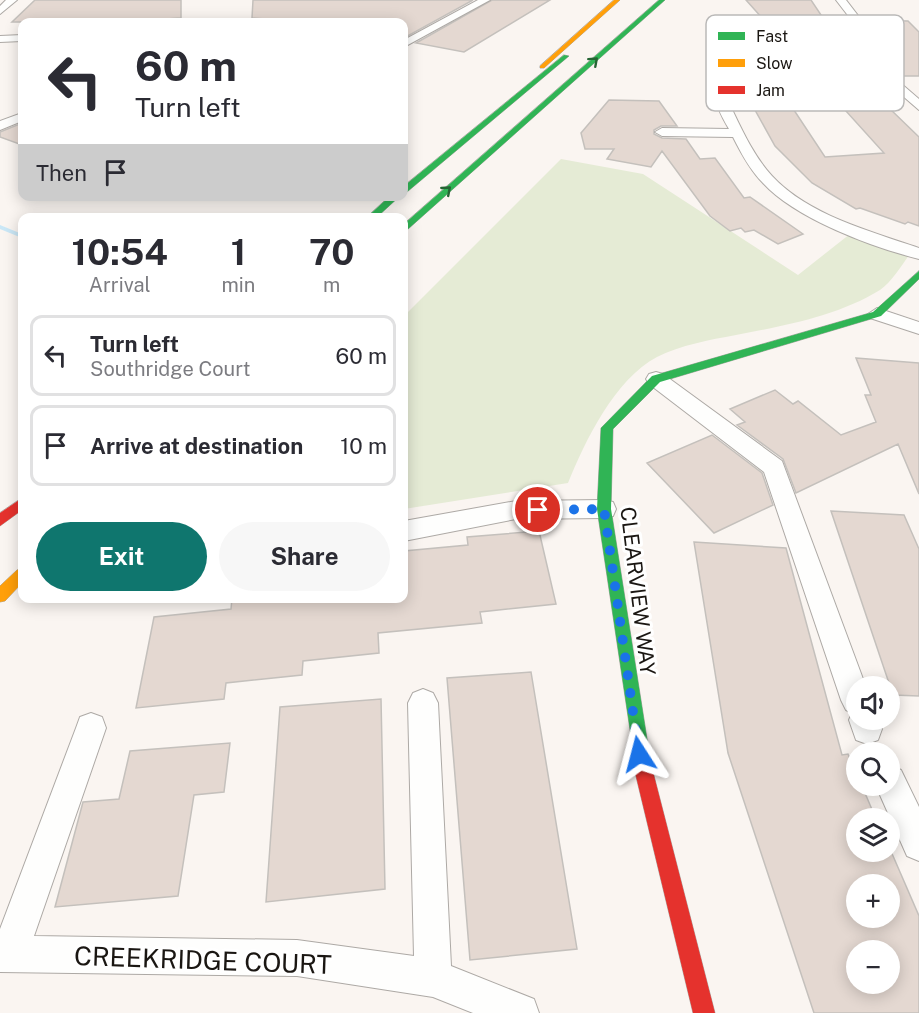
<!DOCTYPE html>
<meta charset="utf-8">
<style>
:root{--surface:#fff;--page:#f7f7f7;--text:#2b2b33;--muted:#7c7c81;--line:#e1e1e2;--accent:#0f766e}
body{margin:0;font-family:"Public Sans",sans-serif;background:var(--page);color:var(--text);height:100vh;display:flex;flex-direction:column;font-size:22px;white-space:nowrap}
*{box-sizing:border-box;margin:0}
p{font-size:20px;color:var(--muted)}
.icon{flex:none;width:33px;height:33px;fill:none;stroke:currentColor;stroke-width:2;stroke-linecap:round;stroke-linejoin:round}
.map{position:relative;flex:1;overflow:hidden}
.details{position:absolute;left:18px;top:213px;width:390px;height:390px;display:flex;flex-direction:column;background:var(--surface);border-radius:12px;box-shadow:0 3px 15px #0003}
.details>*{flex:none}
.hud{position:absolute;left:18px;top:18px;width:390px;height:183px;border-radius:12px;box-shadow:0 3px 15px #0003;background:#fff;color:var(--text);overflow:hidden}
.fabs{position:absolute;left:846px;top:676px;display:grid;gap:12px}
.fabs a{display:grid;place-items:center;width:54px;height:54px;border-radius:50%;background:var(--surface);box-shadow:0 3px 15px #0003;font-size:30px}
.pin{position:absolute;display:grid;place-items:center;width:51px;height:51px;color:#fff;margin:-26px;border:3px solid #fff;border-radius:50%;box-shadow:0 2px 6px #0007}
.me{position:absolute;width:66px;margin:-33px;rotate:351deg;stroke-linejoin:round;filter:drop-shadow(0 0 4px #0008)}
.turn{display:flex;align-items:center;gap:21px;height:126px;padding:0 18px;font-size:27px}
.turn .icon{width:78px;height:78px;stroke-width:2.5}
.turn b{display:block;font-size:42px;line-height:51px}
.then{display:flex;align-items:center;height:57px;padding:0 18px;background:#0003;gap:12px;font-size:22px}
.eta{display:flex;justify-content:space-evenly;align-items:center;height:102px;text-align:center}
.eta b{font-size:36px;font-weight:700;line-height:42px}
.button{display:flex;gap:12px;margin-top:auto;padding:12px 18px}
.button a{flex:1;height:69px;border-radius:36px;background:var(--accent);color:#fff;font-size:24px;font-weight:700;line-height:69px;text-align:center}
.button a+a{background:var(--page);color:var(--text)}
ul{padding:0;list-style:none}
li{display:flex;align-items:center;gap:18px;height:81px;margin:0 12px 9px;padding:0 6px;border:3px solid var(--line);border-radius:12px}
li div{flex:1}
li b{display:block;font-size:22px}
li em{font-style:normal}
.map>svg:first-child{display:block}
.green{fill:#e5ebd5}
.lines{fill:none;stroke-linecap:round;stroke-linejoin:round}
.stream{fill:#cae7f6;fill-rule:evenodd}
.building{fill:#e4d8d1;stroke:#c4c0bc;stroke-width:1.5;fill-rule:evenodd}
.street-casing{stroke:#ada9a5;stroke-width:2}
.fast-casing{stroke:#ada9a5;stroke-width:1}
.slow-casing{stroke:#ada9a5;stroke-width:1}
.jam-casing{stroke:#ada9a5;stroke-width:1}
.street{fill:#fefefd;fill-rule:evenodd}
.fast{fill:#30b455;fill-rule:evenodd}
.slow{fill:#ff9f0a;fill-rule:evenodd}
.jam{fill:#e5322d;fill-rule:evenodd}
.oneway{stroke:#256534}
.route{stroke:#1a73e8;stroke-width:10;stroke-dasharray:0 18}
.labels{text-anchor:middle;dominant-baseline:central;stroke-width:6;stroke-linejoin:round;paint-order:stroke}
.street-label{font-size:21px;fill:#1a1612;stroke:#fff}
.near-street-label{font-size:26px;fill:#1a1612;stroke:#fff}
.key{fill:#fff;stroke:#bab9b8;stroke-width:1.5}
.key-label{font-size:16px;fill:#1a1612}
</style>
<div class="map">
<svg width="919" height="1013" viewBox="0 0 919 1013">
<rect width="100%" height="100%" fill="#faf5f1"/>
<path class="green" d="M561 159 643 174 798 275 855 230 912 251C903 263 892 282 880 290 838 316 783 326 736 335 709 340 681 345 657 357 615 379 585 441 568 483L404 509V316Z"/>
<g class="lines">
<path class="stream" d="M0 225 22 234V238L0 229Z"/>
</g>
<path class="building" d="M35 0H181V18L119 22H12Z
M253 0H473L404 38V22H314L252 18Z
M492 0H550L464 52 416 43Z
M746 0H811L823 18 848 19 861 36 859 47 789 48Z
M864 20 908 21 919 32V76H896L885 66 874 52 875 34Z
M829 57 862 58 877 77H857L919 137V226L908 222 905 224 860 208 856 209 812 183 775 146 750 101H788L825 157 884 153 798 58Z
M609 100 659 101 677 126H661L654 130V134L662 138 686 139 700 159 715 158 744 198 750 197 803 234 778 244 754 230 745 232 741 228 730 231 710 216 662 151 651 167 607 159 614 149H585L581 133Z
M22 123V145L0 137V132Z
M856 358 919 363V494L898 444 796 493 783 459 737 425 745 422 730 409 775 390 793 404 798 401 841 435 876 422 865 395H871Z
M712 435 762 473 773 505 714 533 647 463Z
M831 511 904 515 919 549V696L893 695Z
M539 531 556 604 480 612 482 623 378 633 379 653 303 661 302 675 226 683 224 699 136 708 154 617 231 609 232 598H404V551L468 545 467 537Z
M694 542 786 548 842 755 848 754 856 774V786H862L876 819H856V852H890V849L919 916V1013H814L728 753ZM856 885H890V918H856ZM856 951H890V984H856Z
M531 672 577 949 470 960 447 678Z
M381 699 385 889 266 902 280 707Z
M230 743 224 792 194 795 178 896 55 907 83 802 119 799 130 751Z"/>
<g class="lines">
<g class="street-casing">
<path id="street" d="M6 0H17L0 14V6Z
M478 0H490L404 47V40Z
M836 0H846L873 35 872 53 883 68 919 99V110L875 72 863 56C817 53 773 50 736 80L730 105C742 130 753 155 772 176 808 215 870 231 919 248V259C872 247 796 219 763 183 750 170 741 153 733 137L662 136 655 132 662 128 729 129C725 122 718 111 718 104 719 41 819 47 861 49L863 35Z
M22 35V41L0 42V36Z
M22 113V121L0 130V121Z
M877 308 919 322V334L870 318 868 314Z
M656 372 663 374 782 461 866 687H856V720H879L882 729 878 740 867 744 856 740 849 720 852 713 846 710 841 700 764 472 649 384 646 379 649 374Z
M604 500 613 502 616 509 613 516 604 518 516 519 404 541V521L516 501Z
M423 689 433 693 438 703 451 966 534 999 539 1013H473L433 997 297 976 0 972V929L76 728 80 717 91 713 102 717 106 728 34 936 297 940 414 956 408 703 413 693Z
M890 765 901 770 919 807V861L907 856 876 786H890Z"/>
</g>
<g class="fast-casing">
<path id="fast" d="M659 0H665L407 230 404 231V224Z
M564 55 569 56 407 192H404V186Z
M390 196H400L376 218H366Z
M919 271V279L881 316 660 382 613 429 611 509 651 764 648 770 642 773 636 770 597 509 601 428 652 376 873 312Z"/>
</g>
<g class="slow-casing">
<path id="slow" d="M614 0H620L544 68H540V66Z
M22 568V583L5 601 0 602V586L17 570Z"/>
</g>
<g class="jam-casing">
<path id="jam" d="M22 498V510L0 526V513Z
M642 755 648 758 651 764 715 1013H693L633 764 636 758Z"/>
</g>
<use href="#street" class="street"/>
<use href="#fast" class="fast"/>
<use href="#slow" class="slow"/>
<use href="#jam" class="jam"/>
</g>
<defs><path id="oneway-chevron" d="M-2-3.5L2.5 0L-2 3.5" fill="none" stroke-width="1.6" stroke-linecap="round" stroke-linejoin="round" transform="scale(1.5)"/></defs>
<g class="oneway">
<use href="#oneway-chevron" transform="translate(594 61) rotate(-42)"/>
<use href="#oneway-chevron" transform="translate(447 190) rotate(-41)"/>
</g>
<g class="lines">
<path class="route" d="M538 510 604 509 639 754"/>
</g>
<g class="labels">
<g class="street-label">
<text transform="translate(638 591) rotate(83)">CLEARVIEW WAY</text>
</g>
<g class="near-street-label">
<text transform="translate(203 960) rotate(2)">CREEKRIDGE COURT</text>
</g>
</g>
<rect x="706" y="15" width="198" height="96" rx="9" class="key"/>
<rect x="718" y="32" width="27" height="8" fill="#30b455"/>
<rect x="718" y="59" width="27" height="8" fill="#ff9f0a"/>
<rect x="718" y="86" width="27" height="8" fill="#e5322d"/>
<g class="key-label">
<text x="756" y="42">Fast</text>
<text x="756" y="69">Slow</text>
<text x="756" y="96">Jam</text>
</g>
</svg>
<div class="fabs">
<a><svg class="icon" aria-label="sound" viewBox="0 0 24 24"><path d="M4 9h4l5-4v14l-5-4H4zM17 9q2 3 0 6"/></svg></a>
<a><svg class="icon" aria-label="search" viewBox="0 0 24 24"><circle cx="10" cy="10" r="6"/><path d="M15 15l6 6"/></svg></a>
<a><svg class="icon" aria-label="layers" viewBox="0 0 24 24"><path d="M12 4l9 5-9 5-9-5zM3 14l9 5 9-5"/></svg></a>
<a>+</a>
<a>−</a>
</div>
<div class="pin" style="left:538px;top:510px;background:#d93025"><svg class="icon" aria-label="arrive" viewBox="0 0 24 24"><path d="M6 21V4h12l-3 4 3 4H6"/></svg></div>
<svg class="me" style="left:639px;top:754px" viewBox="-20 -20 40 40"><path d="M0-17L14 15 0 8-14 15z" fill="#1a73e8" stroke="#fff" stroke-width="4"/></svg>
<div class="hud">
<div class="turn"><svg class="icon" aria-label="left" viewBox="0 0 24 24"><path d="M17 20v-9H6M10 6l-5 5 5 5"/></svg><div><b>60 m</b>Turn left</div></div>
<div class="then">Then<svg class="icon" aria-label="arrive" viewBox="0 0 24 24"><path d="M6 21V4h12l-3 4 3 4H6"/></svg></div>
</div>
<section class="details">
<div class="eta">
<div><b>10:54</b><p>Arrival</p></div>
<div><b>1</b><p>min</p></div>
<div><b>70</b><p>m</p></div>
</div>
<ul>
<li><svg class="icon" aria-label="left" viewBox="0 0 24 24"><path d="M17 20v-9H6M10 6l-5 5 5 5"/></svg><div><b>Turn left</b><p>Southridge Court</p></div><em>60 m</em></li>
<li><svg class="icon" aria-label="arrive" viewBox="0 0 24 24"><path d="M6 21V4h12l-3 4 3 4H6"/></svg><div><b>Arrive at destination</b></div><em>10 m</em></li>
</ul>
<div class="button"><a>Exit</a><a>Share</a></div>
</section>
</div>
